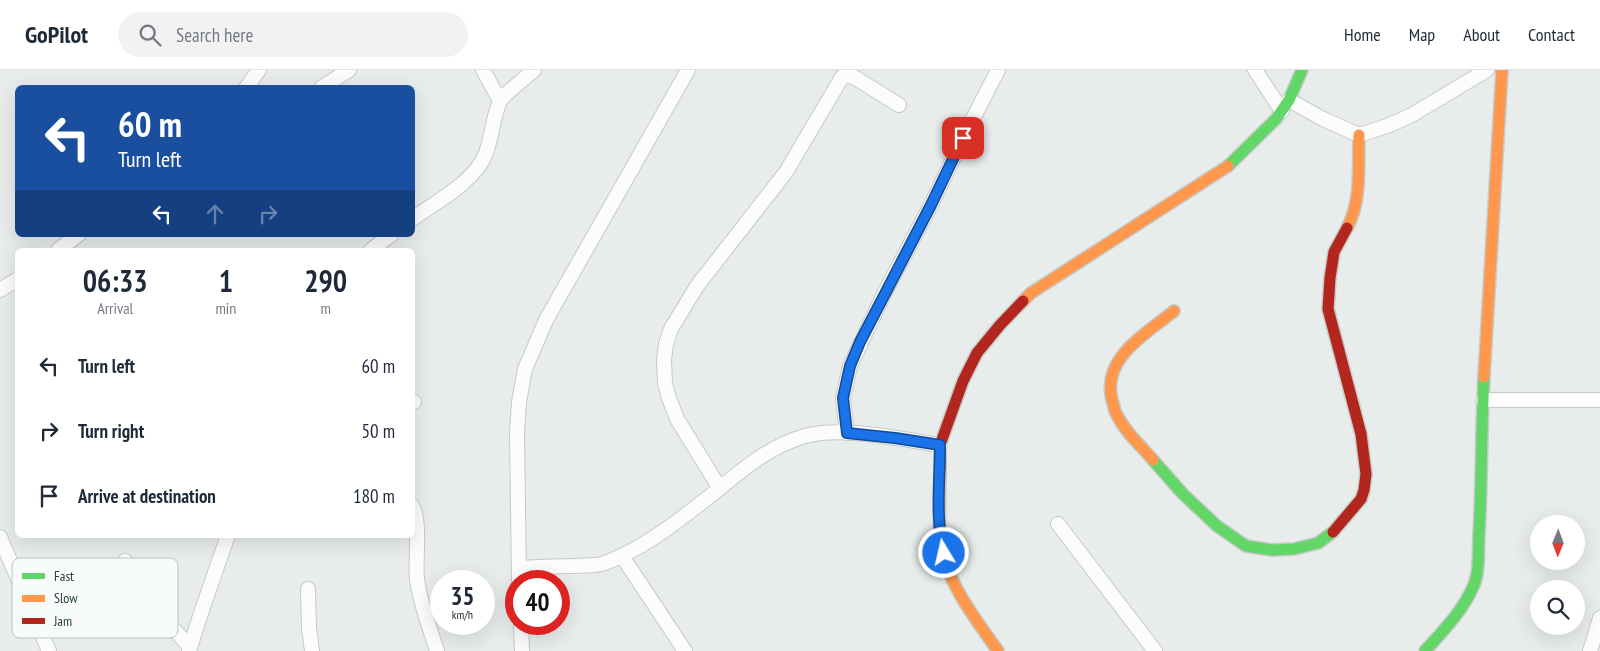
<!DOCTYPE html>
<style>
:root{--surface:#fff;--page:#f2f2f3;--text:#1f2937;--muted:#747a83;--line:#e0e1e3}
body{margin:0;font-family:"PT Sans Narrow",sans-serif;background:var(--page);color:var(--text);height:100vh;display:flex;flex-direction:column;font-size:19px;white-space:nowrap}
*{box-sizing:border-box;margin:0}
p{font-size:16px;color:var(--muted)}
.icon{flex:none;width:28px;height:28px;fill:none;stroke:currentColor;stroke-width:2;stroke-linecap:round;stroke-linejoin:round}
.map{position:relative;flex:1;overflow:hidden}
.details{position:absolute;left:15px;top:178px;width:400px;height:290px;display:flex;flex-direction:column;background:var(--surface);border-radius:8px;box-shadow:0 5px 20px #0002}
.details>*{flex:none}
.banner{position:absolute;left:15px;top:15px;width:400px;height:152px;border-radius:8px;box-shadow:0 5px 20px #0002;background:#1a4fa0;color:#fff;overflow:hidden}
.needle{width:32px;rotate:181deg}
.fabs{position:absolute;left:1530px;top:445px;display:grid;gap:10px}
.fabs a{display:grid;place-items:center;width:55px;height:55px;border-radius:50%;background:var(--surface);box-shadow:0 5px 20px #0002;font-size:25px}
.speed{position:absolute;left:430px;top:500px;display:flex;gap:10px;font-size:25px;font-weight:700;text-align:center}
.speed>*{display:grid;place-content:center;width:65px;height:65px;border-radius:50%;background:var(--surface);box-shadow:0 5px 20px #0002;line-height:1}
.speed small{font-size:12px;font-weight:400}
.speed .limit{border:8px solid #d22;background:#fff;color:#111}
.pin{position:absolute;display:grid;place-items:center;width:42px;height:42px;color:#fff;margin:-21px;border-radius:10px;box-shadow:0 2px 8px #0006}
.me{position:absolute;width:55px;margin:-28px;rotate:351deg;stroke-linejoin:round;filter:drop-shadow(0 0 4px #0008)}
.turn{display:flex;align-items:center;gap:18px;height:105px;padding:0 20px;font-size:22px}
.turn .icon{width:65px;height:65px;stroke-width:2.5}
.turn b{display:block;font-size:35px;line-height:42px}
.lanes{display:flex;align-items:center;height:48px;padding:0 20px;background:#0003;justify-content:center;gap:25px;direction:ltr}
.lanes .off{opacity:.35}
.eta{display:flex;justify-content:space-evenly;align-items:center;height:85px;text-align:center}
.eta b{font-size:30px;font-weight:600;line-height:35px}
ul{padding:0;list-style:none}
li{display:flex;align-items:center;gap:15px;height:65px;padding:0 20px}
li div{flex:1}
li b{display:block;font-size:19px}
li em{font-style:normal}
header{display:flex;align-items:center;gap:30px;box-sizing:border-box;height:70px;padding:0 25px;background:var(--surface);border-bottom:1px solid var(--line)}
header strong{font-size:24px}
nav{display:flex;gap:28px;margin-inline-start:auto;font-size:18px}
.search{width:350px;height:45px;background:var(--page);display:flex;align-items:center;gap:12px;box-sizing:border-box;padding:0 18px;border-radius:28px;color:var(--muted);font-size:19px}
.map>svg:first-child{display:block}
.lines{fill:none;stroke-linecap:round;stroke-linejoin:round}
.street-casing{stroke:#c5cac8;stroke-width:16}
.fast-casing{stroke:#c3cbc8;stroke-width:14}
.slow-casing{stroke:#c3cbc8;stroke-width:14}
.jam-casing{stroke:#c3cbc8;stroke-width:14}
.street{stroke:#fcfcfc;stroke-width:14}
.fast{stroke:#63d668;stroke-width:11}
.slow{stroke:#ff974d;stroke-width:11}
.jam{stroke:#b3261e;stroke-width:11}
.route-casing{stroke:#114b97;stroke-width:12}
.route{stroke:#1a73e8;stroke-width:9}
.key{fill:#f7fbf9;stroke:#b8c4c0;stroke-width:1}
.key-label{font-size:14px;fill:#24423a}
</style>
<header>
<strong>GoPilot</strong>
<div class="search"><svg class="icon" aria-label="search" viewBox="0 0 24 24"><circle cx="10" cy="10" r="6"/><path d="M15 15l6 6"/></svg>Search here</div>
<nav><a>Home</a><a>Map</a><a>About</a><a>Contact</a></nav>
</header>
<div class="map">
<svg width="1600" height="581" viewBox="0 0 1600 581">
<rect width="100%" height="100%" fill="#e8edeb"/>
<g class="lines">
<g class="street-casing">
<path id="street" d="M483 0 500 31
M1255 0 1282 41
M246 18 259 0
M321 18 349 0
M1289 30 1323 49 1359 65 1387 56 1410 46 1487 0
M412 149C436 132 476 111 486 83 492 66 493 47 500 31L505 25 534 0
M58 180 78 165
M371 180 391 165
M0 220 18 209
M1483 330H1600
M412 333 414 332
M847 363 843 328 850 296 885 222 931 135 963 68 998 0
M719 417 677 349 669 328 665 313 664 290 666 274 671 259 697 216 786 102 842 7 847 5 854 7 899 35
M412 436C421 450 415 491 417 509 420 534 430 558 437 581
M1058 454 1155 581
M0 467 49 581
M622 486 685 581
M125 491 168 553 190 577
M519 498C538 497 556 496 575 496 584 495 594 496 602 494 637 482 672 456 701 433 735 407 763 378 805 366 842 356 902 369 940 375
M519 511 517 362 519 332 525 299 546 250 688 0
M308 519 309 558 312 581
M521 554 522 581
M189 581 200 546 228 465
M1590 581 1600 548"/>
</g>
<g class="fast-casing">
<path id="fast" d="M1228 96 1276 49 1289 30 1302 0
M1153 390 1183 424 1217 456 1246 476 1272 480 1294 479 1318 473 1333 462
M1425 581C1443 561 1462 542 1473 517 1480 502 1478 481 1479 464 1482 412 1481 359 1484 307"/>
</g>
<g class="slow-casing">
<path id="slow" d="M1347 158C1362 131 1358 96 1359 65
M1023 231 1031 223 1228 96
M1484 307 1502 0
M1153 390C1141 376 1125 362 1117 345 1114 341 1114 335 1112 330 1101 288 1147 263 1174 241
M940 399C940 422 938 450 941 473 947 514 975 548 998 581"/>
</g>
<g class="jam-casing">
<path id="jam" d="M940 399V375L963 311 977 283 1000 255 1023 231
M1333 462 1361 429 1364 420 1366 404 1361 364 1328 239 1330 208 1334 182 1347 158"/>
</g>
<use href="#street" class="street"/>
<use href="#fast" class="fast"/>
<use href="#slow" class="slow"/>
<use href="#jam" class="jam"/>
</g>
<g class="lines">
<g class="route-casing">
<path id="route" d="M944 483C935 450 940 409 940 375L895 368 847 363 843 328 850 296 860 272 931 135 963 68"/>
</g>
<use href="#route" class="route"/>
</g>
<rect x="12" y="488" width="166" height="80" rx="8" class="key"/>
<rect x="22" y="503" width="23" height="6" fill="#63d668"/>
<rect x="22" y="525" width="23" height="7" fill="#ff974d"/>
<rect x="22" y="548" width="23" height="6" fill="#b3261e"/>
<g class="key-label">
<text x="54" y="511">Fast</text>
<text x="54" y="533">Slow</text>
<text x="54" y="556">Jam</text>
</g>
</svg>
<div class="fabs">
<a><svg class="needle" viewBox="-14 -14 28 28"><path d="M0-13l5 13h-10z" fill="#e53935"/><path d="M0 13l5-13h-10z" fill="#747a83"/></svg></a>
<a><svg class="icon" aria-label="search" viewBox="0 0 24 24"><circle cx="10" cy="10" r="6"/><path d="M15 15l6 6"/></svg></a>
</div>
<div class="speed"><div>35<small>km/h</small></div><div class="limit">40</div></div>
<div class="pin" style="left:963px;top:68px;background:#d93025"><svg class="icon" aria-label="arrive" viewBox="0 0 24 24"><path d="M6 21V4h12l-3 4 3 4H6"/></svg></div>
<svg class="me" style="left:944px;top:483px" viewBox="-20 -20 40 40"><circle r="17" fill="#1a73e8" stroke="#fff" stroke-width="3"/><path d="M0-11L8 9 0 5-8 9z" fill="#fff"/></svg>
<div class="banner">
<div class="turn"><svg class="icon" aria-label="left" viewBox="0 0 24 24"><path d="M17 20v-9H6M10 6l-5 5 5 5"/></svg><div><b>60 m</b>Turn left</div></div>
<div class="lanes"><svg class="icon" aria-label="left" viewBox="0 0 24 24"><path d="M17 20v-9H6M10 6l-5 5 5 5"/></svg><svg class="icon off" aria-label="ahead" viewBox="0 0 24 24"><path d="M12 20V5M6 11l6-6 6 6"/></svg><svg class="icon off" aria-label="right" viewBox="0 0 24 24"><path d="M7 20v-9h11M14 6l5 5-5 5"/></svg></div>
</div>
<section class="details">
<div class="eta">
<div><b>06:33</b><p>Arrival</p></div>
<div><b>1</b><p>min</p></div>
<div><b>290</b><p>m</p></div>
</div>
<ul>
<li><svg class="icon" aria-label="left" viewBox="0 0 24 24"><path d="M17 20v-9H6M10 6l-5 5 5 5"/></svg><div><b>Turn left</b></div><em>60 m</em></li>
<li><svg class="icon" aria-label="right" viewBox="0 0 24 24"><path d="M7 20v-9h11M14 6l5 5-5 5"/></svg><div><b>Turn right</b></div><em>50 m</em></li>
<li><svg class="icon" aria-label="arrive" viewBox="0 0 24 24"><path d="M6 21V4h12l-3 4 3 4H6"/></svg><div><b>Arrive at destination</b></div><em>180 m</em></li>
</ul>
</section>
</div>
